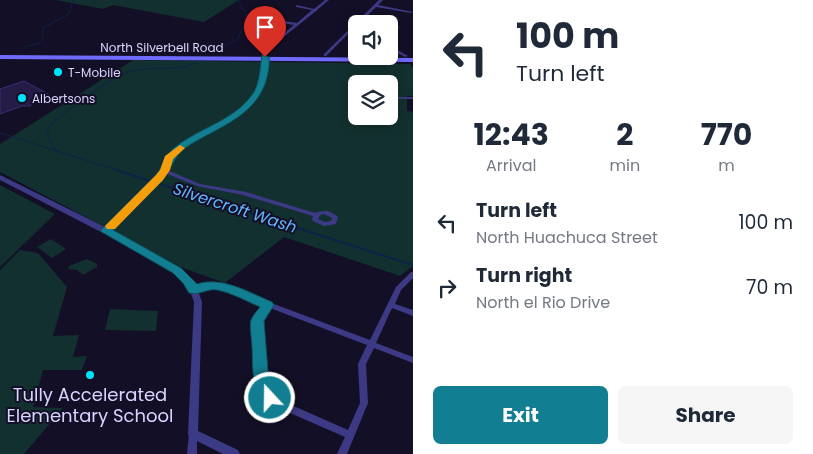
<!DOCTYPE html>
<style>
:root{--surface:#fff;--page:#f6f6f7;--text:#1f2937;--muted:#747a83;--accent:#117e91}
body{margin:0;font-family:Poppins,sans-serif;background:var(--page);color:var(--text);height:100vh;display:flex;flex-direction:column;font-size:19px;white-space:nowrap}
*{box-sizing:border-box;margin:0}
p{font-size:16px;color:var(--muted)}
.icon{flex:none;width:28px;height:28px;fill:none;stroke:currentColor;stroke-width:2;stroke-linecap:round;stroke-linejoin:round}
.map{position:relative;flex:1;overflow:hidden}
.sheet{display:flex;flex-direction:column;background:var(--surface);width:400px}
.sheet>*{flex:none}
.guide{background:#fff;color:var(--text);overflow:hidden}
.buttons{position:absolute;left:348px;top:15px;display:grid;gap:10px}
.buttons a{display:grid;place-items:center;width:50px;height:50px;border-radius:8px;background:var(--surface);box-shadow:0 2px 12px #0003;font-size:25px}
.pin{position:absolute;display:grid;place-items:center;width:42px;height:42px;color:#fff;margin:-51px -21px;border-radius:50% 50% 50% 0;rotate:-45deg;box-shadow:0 0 5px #0007}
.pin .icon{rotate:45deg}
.me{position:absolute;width:55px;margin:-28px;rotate:339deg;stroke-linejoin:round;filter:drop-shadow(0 0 4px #0008)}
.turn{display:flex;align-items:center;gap:18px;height:105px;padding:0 20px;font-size:22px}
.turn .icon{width:65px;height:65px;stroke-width:2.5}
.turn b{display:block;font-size:35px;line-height:42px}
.eta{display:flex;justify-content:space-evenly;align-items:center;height:85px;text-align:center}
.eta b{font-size:30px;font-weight:700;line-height:35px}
.cta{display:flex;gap:10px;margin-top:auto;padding:10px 20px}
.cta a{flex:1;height:58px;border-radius:8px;background:var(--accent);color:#fff;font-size:20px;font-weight:700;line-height:58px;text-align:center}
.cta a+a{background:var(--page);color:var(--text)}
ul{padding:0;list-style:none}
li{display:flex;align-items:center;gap:15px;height:65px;padding:0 20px}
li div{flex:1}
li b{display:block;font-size:19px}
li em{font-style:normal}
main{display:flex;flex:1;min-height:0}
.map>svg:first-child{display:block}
.green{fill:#12302f;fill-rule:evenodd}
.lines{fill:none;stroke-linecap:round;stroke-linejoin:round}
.stream-far1{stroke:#0c2248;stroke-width:1}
.stream{stroke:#0c2248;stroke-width:2}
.building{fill:#241b47;stroke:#3b2d73}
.minor{fill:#3d3a85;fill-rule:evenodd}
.tertiary{fill:#3d3a85;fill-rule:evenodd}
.secondary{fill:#6f6bff;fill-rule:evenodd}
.route{fill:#117e91;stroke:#0b525e}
.slow{fill:#f59e0b}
.poi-dot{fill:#00e5ff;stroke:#130f26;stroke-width:2}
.labels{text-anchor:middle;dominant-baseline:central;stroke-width:4;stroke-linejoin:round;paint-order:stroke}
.far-street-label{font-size:12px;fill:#d9d4ff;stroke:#130f26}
.far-poi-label{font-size:12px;fill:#d9d4ff;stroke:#130f26;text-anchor:start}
.water-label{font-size:16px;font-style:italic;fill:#62b6ff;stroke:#130f26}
.near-poi-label{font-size:18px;fill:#d9d4ff;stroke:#130f26}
</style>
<main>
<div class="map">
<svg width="413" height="454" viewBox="0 0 413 454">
<rect width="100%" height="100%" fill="#130f26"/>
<path class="green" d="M56 0H239L204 22 113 5 103 9Z
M133 60 410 64 413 68V96H407V111L413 112V266L400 276 284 237 225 283 183 268 0 172V144ZM356 84H389V116H356Z
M0 185 55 214 0 267Z
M51 239 66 249 52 258 37 247Z
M20 250 38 253 67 287 53 336 79 335 73 357 87 356 82 370H43L33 407 63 408 24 454H0V270Z
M87 259 97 264V267L83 275 77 270 68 269 69 266Z
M110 309 158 311 156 331 105 330Z"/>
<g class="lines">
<path class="stream-far1" d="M24 49 26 46 38 44 43 38V28L69 14 73 0
M217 50 237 40 248 17 238 0
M0 133 120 171
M56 151 50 141 47 130 54 121C79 104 104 79 133 71 155 65 177 73 198 62"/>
<path class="stream" d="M116 170 413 265"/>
</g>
<path class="building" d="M24 81 50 95 29 106H22L0 114V89Z"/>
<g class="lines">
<path class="minor" d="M325 0H329L317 10V11H316L266 51C266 57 268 64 267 71 263 103 231 120 206 134 197 139 187 144 180 151 174 156 171 163 167 170L200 184 246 192 315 213C325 210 329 210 338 217L336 224 324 226 313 221 312 220 313 216 243 195 197 186 165 173 108 232H104L103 231 104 230 157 176 176 148 194 136 225 119 239 109 250 98 259 86 263 70 262 51 294 25 277 22V20L297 23 312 10 296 7V5L314 9ZM324 214 332 218 331 221 325 222 318 219 320 215Z
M379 0H383L378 5 413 12 411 13 376 7 363 20 381 24H373L362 21 359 24H356V26L326 56H324V54Z
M389 25 400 27 398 28 389 27Z
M389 49H396L408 56 405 57 394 51H389Z
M389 97H413V99H389Z
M411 272H413V278L401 290 395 304 413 310V316L392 308 376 343 413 357V363L374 348 366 364 368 403 347 454H337L345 437 274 406 262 395 258 384 253 321 264 305 217 287H209L194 292H192L190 290 192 288 208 283H218L370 340 396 287ZM270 308 367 345 358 364 360 403 348 430 280 400 269 391 266 384 261 321Z
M193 430 196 431 197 434V454H187L189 434 190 431Z"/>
<path class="tertiary" d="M0 175 109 229 180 268 190 278 197 288 202 302 198 431 238 450 240 454H223L189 437 188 434 194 302 190 291 184 282 174 272 103 233 0 180Z"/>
<path class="secondary" d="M0 55 413 58V62L0 59Z"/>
</g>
<path class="route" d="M262 55 269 57C270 66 268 75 265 84 252 119 213 129 185 148 173 157 172 169 163 180L113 230 181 268 197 284C222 276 248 292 272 302L274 305 264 321 269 384 277 398 275 403C250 411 253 361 252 347 252 339 249 327 251 320 253 315 257 311 260 307 246 301 232 293 217 290 207 288 199 296 189 293L183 283 173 273 100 231 156 175C165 164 164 154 178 145 202 127 237 119 254 92 260 81 260 67 262 55Z"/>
<path class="slow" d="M180 145 185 148 173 159 170 170 163 180 115 229H107L105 226 156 175 160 170 165 156Z"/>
<g class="poi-dot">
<circle cx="58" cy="72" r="5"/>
<circle cx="22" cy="98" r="5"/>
<circle cx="90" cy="375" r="5"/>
</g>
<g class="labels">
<g class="far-street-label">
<text x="162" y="47">North Silverbell Road</text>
</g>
<g class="far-poi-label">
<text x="68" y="72">T-Mobile</text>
<text x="32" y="98">Albertsons</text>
</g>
<g class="water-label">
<text transform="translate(235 208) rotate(18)">Silvercroft Wash</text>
</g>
<g class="near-poi-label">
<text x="90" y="394">Tully Accelerated<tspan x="90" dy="21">Elementary School</tspan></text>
</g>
</g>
</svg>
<div class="buttons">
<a><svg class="icon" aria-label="sound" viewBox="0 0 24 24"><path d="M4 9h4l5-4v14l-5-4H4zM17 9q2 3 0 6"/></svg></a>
<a><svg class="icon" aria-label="layers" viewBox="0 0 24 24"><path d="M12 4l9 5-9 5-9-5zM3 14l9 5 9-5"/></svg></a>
</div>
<div class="pin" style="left:265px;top:57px;background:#d93025"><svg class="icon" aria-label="arrive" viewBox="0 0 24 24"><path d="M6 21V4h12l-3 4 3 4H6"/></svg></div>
<svg class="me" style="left:270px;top:398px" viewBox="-20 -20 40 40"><circle r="17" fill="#117e91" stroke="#fff" stroke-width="3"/><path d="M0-11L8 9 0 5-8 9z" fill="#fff"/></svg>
</div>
<section class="sheet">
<div class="guide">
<div class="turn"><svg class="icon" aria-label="left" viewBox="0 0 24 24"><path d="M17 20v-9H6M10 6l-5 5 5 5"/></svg><div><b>100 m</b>Turn left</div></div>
</div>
<div class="eta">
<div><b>12:43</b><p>Arrival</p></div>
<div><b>2</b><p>min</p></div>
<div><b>770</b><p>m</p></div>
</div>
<ul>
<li><svg class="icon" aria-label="left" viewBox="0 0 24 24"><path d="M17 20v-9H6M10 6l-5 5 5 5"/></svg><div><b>Turn left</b><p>North Huachuca Street</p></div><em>100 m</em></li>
<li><svg class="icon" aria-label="right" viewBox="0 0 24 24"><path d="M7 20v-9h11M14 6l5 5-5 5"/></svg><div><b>Turn right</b><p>North el Rio Drive</p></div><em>70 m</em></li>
</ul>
<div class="cta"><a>Exit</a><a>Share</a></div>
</section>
</main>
